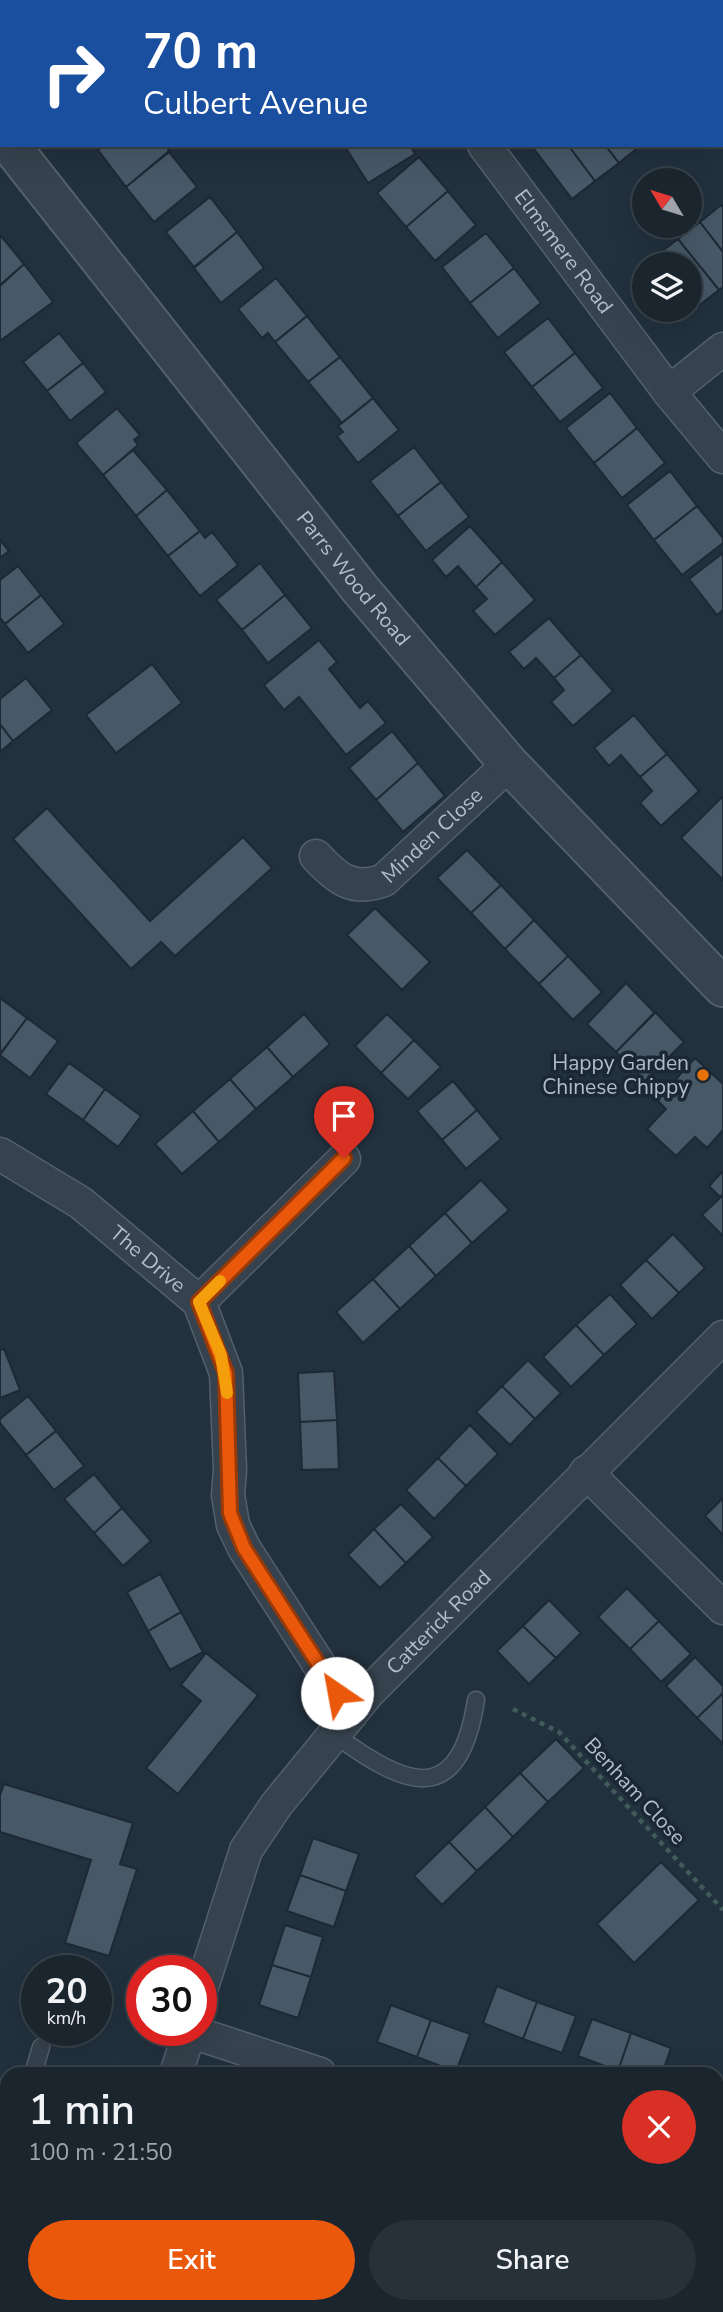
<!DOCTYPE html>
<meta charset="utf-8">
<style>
:root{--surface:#1a252e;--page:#27313a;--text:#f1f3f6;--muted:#9fa5aa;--line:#38424a;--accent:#ea580c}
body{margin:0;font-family:"Nunito Sans",sans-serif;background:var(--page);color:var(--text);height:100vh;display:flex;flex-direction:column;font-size:26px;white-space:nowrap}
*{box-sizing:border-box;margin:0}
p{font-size:23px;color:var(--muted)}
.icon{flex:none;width:38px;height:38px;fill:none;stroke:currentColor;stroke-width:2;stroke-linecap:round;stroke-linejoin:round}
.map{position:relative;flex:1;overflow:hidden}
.details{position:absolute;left:0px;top:2067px;width:724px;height:247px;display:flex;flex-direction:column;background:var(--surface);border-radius:21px 21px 0 0;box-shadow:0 7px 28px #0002,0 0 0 2px var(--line)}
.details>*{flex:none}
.guide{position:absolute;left:0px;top:0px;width:724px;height:147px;box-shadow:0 7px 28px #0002,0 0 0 2px var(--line);background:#1a4fa0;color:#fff;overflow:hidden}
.needle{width:46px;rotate:308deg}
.controls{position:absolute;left:632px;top:168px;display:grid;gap:14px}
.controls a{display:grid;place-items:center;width:70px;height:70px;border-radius:50%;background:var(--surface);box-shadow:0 7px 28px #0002,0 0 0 2px var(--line);font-size:35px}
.speed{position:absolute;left:21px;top:1955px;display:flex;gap:14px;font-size:35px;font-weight:700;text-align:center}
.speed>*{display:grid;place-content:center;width:91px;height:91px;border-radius:50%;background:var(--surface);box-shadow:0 7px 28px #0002,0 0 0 2px var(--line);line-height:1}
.speed small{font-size:18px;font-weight:400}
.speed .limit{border:10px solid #d22;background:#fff;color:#111}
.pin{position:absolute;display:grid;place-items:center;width:60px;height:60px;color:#fff;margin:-72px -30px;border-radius:50% 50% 50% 0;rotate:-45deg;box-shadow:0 0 7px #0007}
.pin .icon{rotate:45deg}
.me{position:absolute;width:77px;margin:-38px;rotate:327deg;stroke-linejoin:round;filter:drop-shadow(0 0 5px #0008)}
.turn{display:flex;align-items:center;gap:24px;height:147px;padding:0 28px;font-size:32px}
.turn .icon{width:91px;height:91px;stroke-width:2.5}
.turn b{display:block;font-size:49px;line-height:60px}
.round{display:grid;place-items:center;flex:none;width:74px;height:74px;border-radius:37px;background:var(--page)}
.summary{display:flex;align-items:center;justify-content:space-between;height:119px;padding:0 28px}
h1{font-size:42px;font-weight:600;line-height:52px}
.cta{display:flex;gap:14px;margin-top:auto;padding:14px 28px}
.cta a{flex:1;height:80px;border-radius:42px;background:var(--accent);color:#fff;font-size:28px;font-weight:600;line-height:80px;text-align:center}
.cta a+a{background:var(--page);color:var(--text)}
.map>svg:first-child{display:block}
.building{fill:#475867;stroke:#1d2935;stroke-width:2}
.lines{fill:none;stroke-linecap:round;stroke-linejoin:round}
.service-casing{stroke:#54606c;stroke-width:19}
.minor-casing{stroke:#54606c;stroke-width:35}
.tertiary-casing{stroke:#54606c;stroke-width:42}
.path{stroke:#415b5b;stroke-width:4.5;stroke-dasharray:5 5;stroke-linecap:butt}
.service{stroke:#36424e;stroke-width:16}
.minor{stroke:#36424e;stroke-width:32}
.tertiary{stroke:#36424e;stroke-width:38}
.route-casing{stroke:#983908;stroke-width:18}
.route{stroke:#ea580c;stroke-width:12}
.slow{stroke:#f59e0b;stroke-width:12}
.food-dot{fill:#e8710a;stroke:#1b2733;stroke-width:2.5}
.labels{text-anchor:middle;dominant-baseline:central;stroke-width:7;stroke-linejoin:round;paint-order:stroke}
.street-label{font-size:21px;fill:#b1bdc9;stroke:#1b2733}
.poi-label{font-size:21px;fill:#b1bdc9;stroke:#1b2733;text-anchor:end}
</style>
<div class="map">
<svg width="723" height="2312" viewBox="0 0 723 2312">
<rect width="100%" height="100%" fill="#22313e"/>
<path class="building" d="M104 145H165L169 151 126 187 98 150Z
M344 145H410L415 154 368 183Z
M531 145H568L595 181 572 199Z
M568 145H605L619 163 595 181Z
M605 145H641L619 163Z
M169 152 197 187 154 222 126 187Z
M419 157 448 191 406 227 377 193Z
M448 191 476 225 435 261 406 227Z
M210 197 237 232 194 267 166 232Z
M721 205 723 207V252L700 222Z
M700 222 723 252V287L719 290 678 239Z
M237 232 264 268 221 303 194 268Z
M486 233 514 268 470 303 442 267Z
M0 235 24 264 0 285Z
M678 239 719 290 697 307 690 298V264H664L657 255Z
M657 255 664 264H646Z
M24 264 53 302 0 341V286Z
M644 266V284L635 273Z
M514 268 541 303 498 338 470 303Z
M276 278 307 316 275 342 268 333 262 338 238 309Z
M690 298 697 307 675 324 664 310H690Z
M307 316 340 357 308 382 275 342Z
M548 318 575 353 532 387 504 352Z
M59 333 83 363 47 391 23 362Z
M575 353 603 388 560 422 532 387Z
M340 357 373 398 342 423 308 382Z
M83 363 106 392 70 421 47 391Z
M610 393 637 428 594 463 566 428Z
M373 398 399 430 358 463 337 436 343 432 338 426Z
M117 408 140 435 134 440 138 445 103 475 76 443Z
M637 428 665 463 622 498 594 463Z
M414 447 441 482 398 516 370 481Z
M133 450 167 490 136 516 103 475Z
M670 471 697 506 654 540 627 505Z
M441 482 469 517 426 551 398 516Z
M167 490 200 531 168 556 136 516Z
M697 506 723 538V543L682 575 654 540Z
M470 526 502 562 476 587 458 566 446 577 432 560Z
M200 531 205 538 212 532 238 565 200 596 168 556Z
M0 540 9 551 0 558Z
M723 553V610L717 615 689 579Z
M502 562 535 600 495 635 473 611 487 599 476 587Z
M260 563 285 595 242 630 216 600Z
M18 566 41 595 5 624 0 618V580Z
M41 595 64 624 28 653 5 624Z
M285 595 312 628 268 663 242 630Z
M549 618 581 655 554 678 536 658 524 669 509 652Z
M319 640 337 662 329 669 360 708 368 701 386 723 346 755 299 697 284 710 264 685Z
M581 655 613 691 573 726 551 702 564 690 554 678Z
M152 664 182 703 116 753 86 715Z
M26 678 52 710 13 741 0 724V699Z
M634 715 667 754 640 777 621 755 609 766 594 748Z
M0 724 13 741 0 752Z
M392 731 418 763 376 800 349 768Z
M667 754 699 791 661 826 640 803 652 791 640 777Z
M418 763 445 796 403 832 376 800Z
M723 796V880L681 838Z
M47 808 150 921 243 837 272 868 175 956 161 942 131 969 13 839Z
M467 850 501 885 471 913 437 878Z
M501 885 534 920 505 949 471 913Z
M375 908 430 962 402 990 347 935Z
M534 920 568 956 539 984 505 949Z
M568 956 602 992 573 1020 539 984Z
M626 983 655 1013 616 1052 587 1024Z
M0 998 27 1018 0 1054Z
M655 1012 684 1042 645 1081 616 1052Z
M304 1014 330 1044 293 1077 267 1047Z
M387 1014 414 1040 381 1073 355 1046Z
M27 1018 58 1041 30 1078 0 1055Z
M414 1040 441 1067 408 1099 381 1073Z
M267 1047 293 1077 256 1109 230 1079Z
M695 1058 723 1084V1130L707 1148 695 1137 676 1156 647 1129 666 1109 657 1100Z
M69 1063 105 1089 83 1120 46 1094Z
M230 1079 256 1109 219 1142 193 1111Z
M453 1081 477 1110 442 1140 417 1111Z
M105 1089 141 1116 118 1147 83 1120Z
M477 1110 501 1139 466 1169 442 1140Z
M193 1111 219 1142 182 1174 155 1144Z
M723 1171V1194L720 1197 709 1186Z
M481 1180 509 1210 472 1243 445 1213Z
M723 1195V1236L702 1215Z
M445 1213 472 1243 436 1276 409 1246Z
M673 1234 705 1268 679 1293 646 1260Z
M409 1246 436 1276 400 1309 373 1279Z
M646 1260 679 1293 652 1319 620 1285Z
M373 1279 400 1309 363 1343 336 1312Z
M610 1294 637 1324 604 1355 576 1325Z
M576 1325 604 1355 571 1387 543 1357Z
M4 1349 20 1390 0 1398V1350Z
M528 1360 561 1393 535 1419 502 1386Z
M334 1371 337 1420 300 1422 298 1373Z
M502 1386 535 1419 510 1445 476 1412Z
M28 1396 56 1431 26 1455 0 1423V1419Z
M337 1420 339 1469 302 1470 300 1422Z
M470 1425 498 1454 466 1486 438 1458Z
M56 1431 84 1466 54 1490 26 1455Z
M438 1458 466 1486 434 1519 406 1490Z
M94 1474 122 1508 94 1533 64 1499Z
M723 1498V1535L705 1516Z
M401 1504 433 1537 406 1563 374 1529Z
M122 1508 151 1541 123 1566 94 1533Z
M374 1529 406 1563 380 1588 348 1555Z
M160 1574 181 1612 148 1631 127 1592Z
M627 1588 659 1621 630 1649 598 1617Z
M549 1600 581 1633 556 1658 523 1626Z
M181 1612 203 1652 170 1670 148 1631Z
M659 1621 691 1654 661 1682 630 1649Z
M523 1626 556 1658 529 1684 497 1651Z
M206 1653 258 1695 178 1794 146 1768 201 1701 181 1685Z
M695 1657 723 1686V1693L697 1718 666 1686Z
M723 1693V1744L697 1718Z
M556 1739 584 1768 548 1802 520 1773Z
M520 1773 548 1802 513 1837 485 1807Z
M4 1784 133 1823 120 1864 137 1869 109 1956 65 1943 91 1860 0 1832V1795Z
M485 1807 513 1837 477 1871 449 1842Z
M313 1838 359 1854 346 1891 300 1875Z
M449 1842 477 1871 442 1905 414 1876Z
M661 1862 699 1900 634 1963 597 1924Z
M300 1875 346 1891 334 1927 287 1911Z
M285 1925 323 1937 311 1977 272 1965Z
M272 1965 311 1977 298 2018 259 2005Z
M497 1986 537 2002 523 2039 483 2023Z
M537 2002 576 2016 562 2053 523 2039Z
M391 2005 431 2020 417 2057 377 2042Z
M592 2019 631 2033 618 2071 578 2056Z
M431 2020 470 2034 456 2072 417 2057Z
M631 2033 671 2048 662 2074 618 2071Z
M0 2193 7 2195V2249L0 2246Z
M196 2306H249L251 2312H198Z
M554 2306H586L584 2312H569Z"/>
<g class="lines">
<g class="service-casing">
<path id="service" d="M334 1734C403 1785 459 1812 476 1700
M33 2074 41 2047"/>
</g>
<g class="minor-casing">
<g id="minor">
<path d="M384 0 386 2"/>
<path d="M626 2 628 0"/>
<path id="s1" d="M484 145 669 392 723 457"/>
<path d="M669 392 723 349"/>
<path id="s2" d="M316 856C337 879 353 892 384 880L509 764"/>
<path id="s3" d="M0 1154 81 1203 199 1302 226 1373 230 1470 228 1495 233 1525 244 1548 351 1714"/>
<path d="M199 1302 344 1159"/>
<path d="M586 1472 723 1608"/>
<path id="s4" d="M201 1990 246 1850 277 1804 368 1693 723 1337"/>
<path d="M189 2031 320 2074"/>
<path d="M176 2074 190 2030"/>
<path d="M135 2306 136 2312"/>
</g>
</g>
<g class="tertiary-casing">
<g id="tertiary">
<path id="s5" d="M10 145 361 590 509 764 723 987"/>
</g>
</g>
<path class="path" d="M513 1709 559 1732 723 1910
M364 2306 369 2312"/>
<use href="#service" class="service"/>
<use href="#minor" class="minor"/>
<use href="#tertiary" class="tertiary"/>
</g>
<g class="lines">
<g class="route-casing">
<path id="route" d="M337 1693 244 1548 230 1513 226 1373 199 1302 344 1158"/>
</g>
<use href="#route" class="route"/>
<path class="slow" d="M220 1281 199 1302 221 1355 227 1393"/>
</g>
<circle class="food-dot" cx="703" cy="1075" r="7"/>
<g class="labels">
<g class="street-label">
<text stroke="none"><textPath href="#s1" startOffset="133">Elmsmere Road</textPath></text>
<text stroke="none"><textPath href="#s5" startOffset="553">Parrs Wood Road</textPath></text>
<text stroke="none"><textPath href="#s2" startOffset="144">Minden Close</textPath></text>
<text stroke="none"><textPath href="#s3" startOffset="182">The Drive</textPath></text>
<text stroke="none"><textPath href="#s4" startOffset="446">Catterick Road</textPath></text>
<text transform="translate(635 1791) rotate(47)">Benham Close</text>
</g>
<g class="poi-label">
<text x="689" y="1063">Happy Garden<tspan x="689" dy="24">Chinese Chippy</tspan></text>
</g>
</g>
</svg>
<div class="controls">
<a><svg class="needle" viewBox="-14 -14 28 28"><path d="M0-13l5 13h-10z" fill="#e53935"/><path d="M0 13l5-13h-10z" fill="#9fa5aa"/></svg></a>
<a><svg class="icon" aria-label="layers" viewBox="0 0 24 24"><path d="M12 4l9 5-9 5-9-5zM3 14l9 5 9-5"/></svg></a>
</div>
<div class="speed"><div>20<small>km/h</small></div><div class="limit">30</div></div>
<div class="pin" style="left:344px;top:1158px;background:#d93025"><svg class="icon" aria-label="arrive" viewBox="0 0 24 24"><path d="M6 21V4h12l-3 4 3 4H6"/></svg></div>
<svg class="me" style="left:337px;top:1693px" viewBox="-20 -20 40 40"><circle r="19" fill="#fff"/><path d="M0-13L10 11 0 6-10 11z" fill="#ea580c"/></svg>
<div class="guide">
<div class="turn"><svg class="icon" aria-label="right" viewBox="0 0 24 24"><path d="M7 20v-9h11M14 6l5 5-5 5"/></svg><div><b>70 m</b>Culbert Avenue</div></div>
</div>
<section class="details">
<div class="summary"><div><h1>1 min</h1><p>100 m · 21:50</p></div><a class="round" style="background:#d93025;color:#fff"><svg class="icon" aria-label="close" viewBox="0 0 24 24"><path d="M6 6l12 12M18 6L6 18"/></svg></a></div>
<div class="cta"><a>Exit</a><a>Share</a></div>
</section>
</div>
